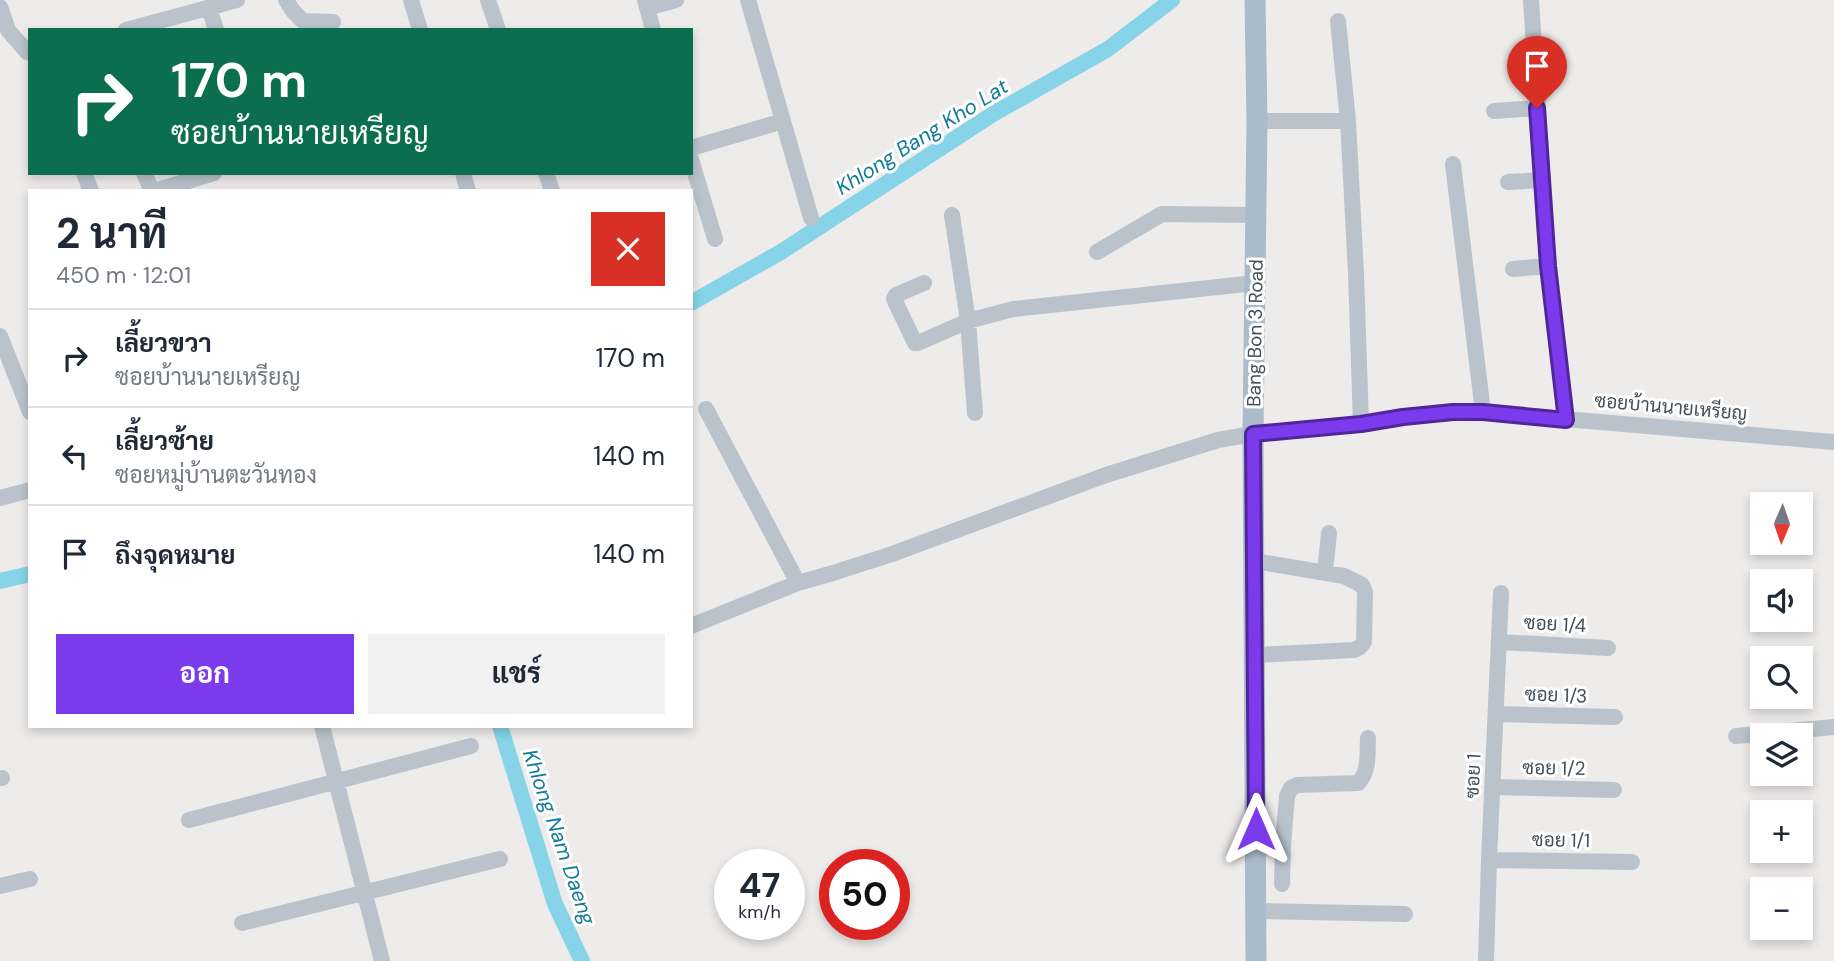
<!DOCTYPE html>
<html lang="th">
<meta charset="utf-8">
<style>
:root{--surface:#fff;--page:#f2f2f3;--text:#1f2937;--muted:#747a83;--line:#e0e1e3;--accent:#7c3aed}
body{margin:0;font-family:"DM Sans",Sarabun,sans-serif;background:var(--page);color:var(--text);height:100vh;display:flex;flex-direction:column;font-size:26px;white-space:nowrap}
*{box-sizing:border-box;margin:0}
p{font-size:23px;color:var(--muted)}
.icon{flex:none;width:38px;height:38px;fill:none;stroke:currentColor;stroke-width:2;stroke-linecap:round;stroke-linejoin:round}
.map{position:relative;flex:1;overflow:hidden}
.side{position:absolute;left:28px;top:189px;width:665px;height:539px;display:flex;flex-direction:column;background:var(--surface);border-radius:0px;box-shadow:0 4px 10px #0003}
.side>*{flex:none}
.guide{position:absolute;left:28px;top:28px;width:665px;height:147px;border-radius:0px;box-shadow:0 4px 10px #0003;background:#0b6e4f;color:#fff;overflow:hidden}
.needle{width:46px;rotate:182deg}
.controls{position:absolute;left:1750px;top:492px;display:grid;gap:14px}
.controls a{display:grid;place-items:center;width:63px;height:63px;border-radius:0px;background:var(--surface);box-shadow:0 4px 10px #0003;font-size:35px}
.speed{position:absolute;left:714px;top:849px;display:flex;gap:14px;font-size:35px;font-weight:700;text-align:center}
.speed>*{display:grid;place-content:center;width:91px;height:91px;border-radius:50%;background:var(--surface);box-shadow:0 4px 10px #0003;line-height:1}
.speed small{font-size:18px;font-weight:400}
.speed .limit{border:10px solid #d22;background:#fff;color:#111}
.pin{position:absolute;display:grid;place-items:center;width:60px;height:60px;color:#fff;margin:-72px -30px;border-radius:50% 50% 50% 0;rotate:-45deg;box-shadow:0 0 7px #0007}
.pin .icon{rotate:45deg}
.me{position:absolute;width:77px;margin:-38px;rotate:0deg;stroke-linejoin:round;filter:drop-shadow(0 0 5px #0008)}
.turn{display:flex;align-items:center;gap:24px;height:147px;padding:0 28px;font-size:32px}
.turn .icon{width:91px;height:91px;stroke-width:2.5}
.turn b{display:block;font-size:49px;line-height:60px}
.round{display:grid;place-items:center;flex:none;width:74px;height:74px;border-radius:0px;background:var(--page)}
.head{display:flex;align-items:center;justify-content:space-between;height:119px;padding:0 28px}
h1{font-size:42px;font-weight:700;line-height:52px}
.primary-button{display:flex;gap:14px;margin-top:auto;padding:14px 28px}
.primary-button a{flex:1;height:80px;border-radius:0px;background:var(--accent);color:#fff;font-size:28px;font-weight:700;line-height:80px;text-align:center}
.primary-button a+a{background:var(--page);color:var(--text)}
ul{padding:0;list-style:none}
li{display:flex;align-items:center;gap:21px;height:98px;padding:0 28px;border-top:2px solid var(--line)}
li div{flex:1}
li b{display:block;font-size:26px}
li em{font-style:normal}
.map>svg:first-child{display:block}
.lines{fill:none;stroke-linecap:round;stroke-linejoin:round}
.canal{stroke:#87d4e8;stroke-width:16}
.minor{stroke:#bac3cb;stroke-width:16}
.major{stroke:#abbbca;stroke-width:21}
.route-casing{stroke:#51269a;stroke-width:18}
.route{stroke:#7c3aed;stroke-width:12}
.labels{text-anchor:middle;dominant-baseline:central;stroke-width:6;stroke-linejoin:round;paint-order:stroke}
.street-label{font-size:19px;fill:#444f58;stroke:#fff}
.water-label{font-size:21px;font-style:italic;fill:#107c98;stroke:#fff}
</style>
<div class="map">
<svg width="1834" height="961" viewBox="0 0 1834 961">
<rect width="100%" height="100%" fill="#eeebeb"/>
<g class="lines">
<path class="canal" d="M691 303 781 252 993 114 1108 49 1172 0
M0 581 30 574
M500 726 555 904 582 961"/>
<path class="minor" d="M286 0 293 11 303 21 333 22
M411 0 420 30
M488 0 498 30
M645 0 653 30
M748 0 811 218
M1531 0 1548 266 1566 420
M0 7 8 30 27 52 30 53
M209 7 216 30
M647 8 676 0
M1338 21 1348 121 1356 273 1361 424
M126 30 237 0
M1494 111 1537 108
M1257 121H1348
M691 148 783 121
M691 159 715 239
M1453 164 1483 412
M84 173 91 191
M144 173 151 189 158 190 214 173
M463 173 468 191
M546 173 552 191
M1508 182 1542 180
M952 215 968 321 975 413
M1097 252 1162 214 1256 215
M1513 269 1548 266
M924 283 896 295 894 299 915 343H918L968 321 1013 309 1255 283
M0 336 30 412
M706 409 798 583
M0 498 30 490
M1255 561 1344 576 1362 585 1365 592 1364 642 1360 647 1354 650 1255 655
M1325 572 1329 533
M691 626 798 583 833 573 892 554 1106 475 1218 440 1253 434 1361 424 1403 417 1453 412H1483L1834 442
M1500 642 1608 648
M1497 714 1615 717
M322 726 382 961
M1736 736 1834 727
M0 778H2
M1493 787 1614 790
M189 820 471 746
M1256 848 1283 846 1287 796 1291 788 1297 785 1358 783C1370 771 1367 753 1368 738
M1489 860 1632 862
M1282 884 1283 846
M0 886 30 879
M1256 911 1405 914
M242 923 500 859
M1486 961 1489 860 1501 593"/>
<path class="major" d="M1255 0 1257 121 1253 434 1256 961"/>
</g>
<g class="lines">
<g class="route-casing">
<path id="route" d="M1256 829 1253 434 1361 424 1403 417 1453 412H1483L1566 420 1548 266 1537 108"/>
</g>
<use href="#route" class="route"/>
</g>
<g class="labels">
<g class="street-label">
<text transform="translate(1255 333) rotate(-89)">Bang Bon 3 Road</text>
<text transform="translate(1671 407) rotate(5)">ซอยบ้านนายเหรียญ</text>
<text transform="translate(1555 624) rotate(3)">ซอย 1/4</text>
<text transform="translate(1556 695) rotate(2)">ซอย 1/3</text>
<text transform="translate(1554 768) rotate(1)">ซอย 1/2</text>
<text transform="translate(1473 776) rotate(-87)">ซอย 1</text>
<text transform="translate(1561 840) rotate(1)">ซอย 1/1</text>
</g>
<g class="water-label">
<text transform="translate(922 137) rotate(-32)">Khlong Bang Kho Lat</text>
<text transform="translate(559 837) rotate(71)">Khlong Nam Daeng</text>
</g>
</g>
</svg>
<div class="controls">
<a><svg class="needle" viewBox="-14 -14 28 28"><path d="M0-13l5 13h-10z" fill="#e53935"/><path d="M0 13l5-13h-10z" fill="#747a83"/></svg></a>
<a><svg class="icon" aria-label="sound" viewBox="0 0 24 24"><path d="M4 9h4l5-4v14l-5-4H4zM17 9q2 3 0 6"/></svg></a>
<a><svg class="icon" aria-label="search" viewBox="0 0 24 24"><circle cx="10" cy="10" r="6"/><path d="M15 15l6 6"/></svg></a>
<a><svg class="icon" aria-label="layers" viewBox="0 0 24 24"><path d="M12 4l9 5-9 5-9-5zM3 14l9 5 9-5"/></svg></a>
<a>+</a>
<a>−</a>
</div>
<div class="speed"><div>47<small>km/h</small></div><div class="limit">50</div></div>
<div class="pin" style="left:1537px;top:108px;background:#d93025"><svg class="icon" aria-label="arrive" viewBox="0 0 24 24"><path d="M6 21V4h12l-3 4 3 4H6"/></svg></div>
<svg class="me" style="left:1256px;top:829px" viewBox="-20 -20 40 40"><path d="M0-17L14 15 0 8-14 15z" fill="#7c3aed" stroke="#fff" stroke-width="4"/></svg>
<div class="guide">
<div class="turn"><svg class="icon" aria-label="right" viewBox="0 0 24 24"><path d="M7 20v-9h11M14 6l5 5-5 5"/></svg><div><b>170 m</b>ซอยบ้านนายเหรียญ</div></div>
</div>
<section class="side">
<div class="head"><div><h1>2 นาที</h1><p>450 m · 12:01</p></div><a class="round" style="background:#d93025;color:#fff"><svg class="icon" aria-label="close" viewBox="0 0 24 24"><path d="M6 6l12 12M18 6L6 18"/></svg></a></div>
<ul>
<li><svg class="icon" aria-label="right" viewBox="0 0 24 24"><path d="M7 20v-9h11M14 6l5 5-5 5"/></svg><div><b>เลี้ยวขวา</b><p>ซอยบ้านนายเหรียญ</p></div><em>170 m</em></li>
<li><svg class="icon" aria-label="left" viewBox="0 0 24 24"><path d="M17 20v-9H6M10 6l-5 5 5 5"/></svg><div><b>เลี้ยวซ้าย</b><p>ซอยหมู่บ้านตะวันทอง</p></div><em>140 m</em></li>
<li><svg class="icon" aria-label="arrive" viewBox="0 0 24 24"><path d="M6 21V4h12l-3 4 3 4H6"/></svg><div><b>ถึงจุดหมาย</b></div><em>140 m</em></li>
</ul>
<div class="primary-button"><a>ออก</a><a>แชร์</a></div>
</section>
</div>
